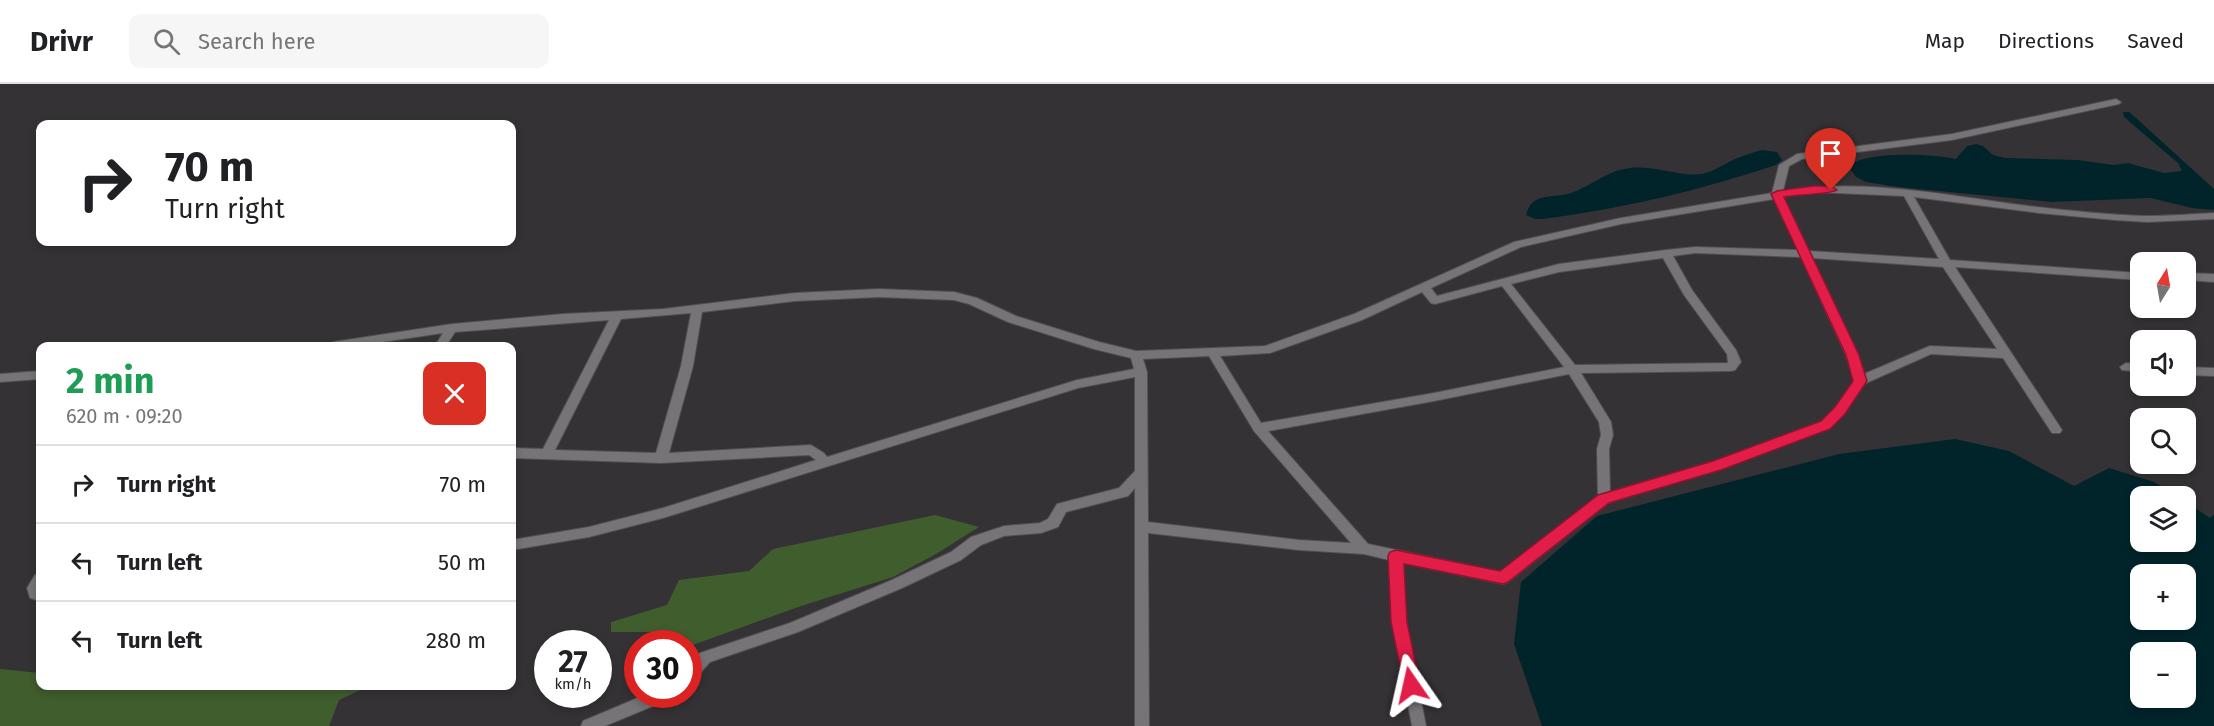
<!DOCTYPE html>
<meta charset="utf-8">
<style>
:root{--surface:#fff;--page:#f6f6f6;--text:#202124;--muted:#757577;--line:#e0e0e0}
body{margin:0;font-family:"Fira Sans",sans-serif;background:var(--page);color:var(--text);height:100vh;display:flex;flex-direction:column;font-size:22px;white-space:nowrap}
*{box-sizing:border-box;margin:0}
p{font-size:20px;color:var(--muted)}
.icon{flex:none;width:33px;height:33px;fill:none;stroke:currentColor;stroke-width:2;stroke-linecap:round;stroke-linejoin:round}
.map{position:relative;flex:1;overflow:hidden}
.panel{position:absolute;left:36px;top:258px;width:480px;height:348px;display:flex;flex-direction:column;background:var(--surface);border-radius:12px;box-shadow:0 3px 9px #0003}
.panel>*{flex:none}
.top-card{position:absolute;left:36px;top:36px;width:480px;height:126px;border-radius:12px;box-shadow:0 3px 9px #0003;background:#fff;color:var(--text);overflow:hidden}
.needle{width:39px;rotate:11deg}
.fabs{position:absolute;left:2130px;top:168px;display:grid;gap:12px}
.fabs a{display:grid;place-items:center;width:66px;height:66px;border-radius:12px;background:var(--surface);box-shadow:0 3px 9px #0003;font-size:30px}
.speed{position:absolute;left:534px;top:546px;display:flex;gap:12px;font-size:30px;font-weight:700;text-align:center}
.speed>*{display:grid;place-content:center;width:78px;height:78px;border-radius:50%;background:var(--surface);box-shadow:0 3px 9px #0003;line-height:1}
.speed small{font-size:15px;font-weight:400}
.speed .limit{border:9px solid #d22;background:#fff;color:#111}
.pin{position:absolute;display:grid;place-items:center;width:51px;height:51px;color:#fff;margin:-62px -26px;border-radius:50% 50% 50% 0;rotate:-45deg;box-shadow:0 0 6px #0007}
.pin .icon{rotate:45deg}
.me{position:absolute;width:66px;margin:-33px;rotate:349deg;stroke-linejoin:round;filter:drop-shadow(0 0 4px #0008)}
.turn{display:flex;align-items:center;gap:21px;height:126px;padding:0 30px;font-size:27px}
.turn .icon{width:78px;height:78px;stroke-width:2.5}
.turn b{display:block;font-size:42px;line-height:51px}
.round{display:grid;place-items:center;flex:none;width:63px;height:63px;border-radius:12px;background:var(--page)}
.summary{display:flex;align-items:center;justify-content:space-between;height:102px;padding:0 30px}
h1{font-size:36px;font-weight:700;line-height:45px;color:#1e9e55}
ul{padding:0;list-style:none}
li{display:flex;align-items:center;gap:18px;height:78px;padding:0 30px;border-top:2px solid var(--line)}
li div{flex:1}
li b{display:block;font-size:22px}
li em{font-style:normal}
header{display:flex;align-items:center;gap:36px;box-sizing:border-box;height:84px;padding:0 30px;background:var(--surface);border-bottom:2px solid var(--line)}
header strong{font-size:28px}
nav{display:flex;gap:33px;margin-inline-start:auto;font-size:21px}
.search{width:420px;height:54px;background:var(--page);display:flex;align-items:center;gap:15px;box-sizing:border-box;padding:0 21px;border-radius:12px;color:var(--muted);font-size:22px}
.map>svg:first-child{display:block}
.green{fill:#405d2e}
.water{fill:#01242a;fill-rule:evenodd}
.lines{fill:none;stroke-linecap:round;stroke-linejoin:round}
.street-casing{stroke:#514f52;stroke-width:2}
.street{fill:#777478;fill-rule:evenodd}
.route{fill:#e11d48;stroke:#92132f;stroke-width:1.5}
</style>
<header>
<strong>Drivr</strong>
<div class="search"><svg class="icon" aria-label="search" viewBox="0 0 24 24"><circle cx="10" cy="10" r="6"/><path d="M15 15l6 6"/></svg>Search here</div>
<nav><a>Map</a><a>Directions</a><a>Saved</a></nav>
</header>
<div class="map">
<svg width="2214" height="642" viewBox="0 0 2214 642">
<rect width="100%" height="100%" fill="#353235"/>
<path class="green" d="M935 431 979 443 936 470 893 493 801 522 690 562 657 548H611V538L667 521 679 496 749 487 773 465Z
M0 585 40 589V602H369L339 616 329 642H0Z"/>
<path class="water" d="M2123 28H2129L2136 34 2214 105V126L2192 124 2151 114 2052 118 1898 103 1866 98 1856 93 1849 83C1861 66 1937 70 1956 75L1967 62 1976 60 1983 62 1993 71 2005 74 2078 76 2113 81 2128 79 2164 89 2182 87 2178 79 2124 33Z
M1762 66 1777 68 1782 76 1776 81C1701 106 1622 125 1543 135H1535L1526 131C1532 107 1553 115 1571 109 1592 102 1605 87 1630 84 1654 81 1681 93 1702 90 1712 88 1719 83 1727 79 1738 73 1750 69 1762 66Z
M1955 355 2009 367 2074 402 2109 384 2154 398 2177 412H2140V458H2186V418L2210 434 2214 431V642H1542L1514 560 1521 498 1597 432 1839 370ZM2140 490H2186V536H2140ZM2140 568H2186V614H2140Z"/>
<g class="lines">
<g class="street-casing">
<path id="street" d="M2116 15 2121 18 2119 20 1952 56 1802 75 1789 82 1783 107C1865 93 1954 113 2037 123 2073 127 2109 131 2146 132 2168 132 2191 130 2214 129V135L2147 138 2115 136 2039 129 1914 113 1950 176 2140 189V196L1955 183 2060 343 2062 346 2060 349H2052L2003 274 1931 270 1864 300 1844 330 1829 344 1720 385 1608 419 1508 498 1503 500 1403 479 1406 538 1426 642H1412L1392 538 1389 476 1364 470 1299 466 1148 449 1149 642H1135V404L1128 412 1066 428 1058 443 1041 449 1004 452 981 461 961 476 902 504 798 548 710 578 693 597 688 598V581L700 569 790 539 892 496 951 468 971 453 1004 442 1040 439 1048 435 1057 420 1119 404 1135 387V293L1078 304 663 434 589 453 512 466V456L589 443 663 424 816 376 809 371 661 379 512 374V364L543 365 609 236 455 248 446 262H435L443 249 356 262H327L333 258 452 240 563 230 663 225 795 209 879 205 954 208 977 214 1016 232 1099 258 1136 267 1265 262 1354 230 1514 158 1621 134 1772 109 1779 81 1797 70 1952 50ZM1813 108 1904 112 1939 175 1809 167 1783 113ZM1774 115 1798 166 1695 163 1666 166 1559 180 1437 212 1431 204 1521 163 1621 140ZM1695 169 1801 173 1846 271 1854 297 1836 324 1821 338 1713 378 1610 408 1609 365 1613 351 1611 338 1581 289 1731 287 1735 286 1741 278 1736 266 1692 206 1673 172ZM1663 174 1684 211 1727 270 1728 279 1575 281 1511 200 1559 188ZM1812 174 1943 183 1997 265 1930 262 1864 290 1858 271ZM1502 202 1564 283 1434 309 1261 339 1220 272 1270 269 1362 236 1422 208 1431 219 1435 220ZM879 213 954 216 969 220 1008 238 1094 265 1131 274 1134 285 1077 296 827 373 824 369 811 361 669 369 693 282 702 228 795 217ZM691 229 681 282 656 369 555 366 621 235ZM1209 272 1254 347 1351 459 1299 456 1148 438 1147 288 1143 275ZM1569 290 1599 338 1601 351 1597 365 1598 413 1501 488 1368 460 1268 347 1434 317Z
M2186 189 2214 190V198L2186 196Z
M2126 279 2140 280V288L2122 286 2120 283Z
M2186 283 2214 284V292L2186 291Z
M40 287V295L0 298V290Z
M40 489V517L30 514 27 504 35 491Z
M647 610H672L670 615 605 642H581L583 637Z"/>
</g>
<use href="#street" class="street"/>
</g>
<path class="route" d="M1813 102H1831L1837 106C1832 110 1794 111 1784 113L1859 271 1867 297 1845 330 1830 345 1721 386 1609 419 1508 498 1503 500 1404 480 1407 538 1420 601 1417 606 1411 608 1405 606 1391 538 1388 472 1390 468 1396 466 1500 487 1598 411 1713 377 1821 337 1835 323 1853 297 1846 271 1771 110 1777 107Z"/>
</svg>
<div class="fabs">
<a><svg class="needle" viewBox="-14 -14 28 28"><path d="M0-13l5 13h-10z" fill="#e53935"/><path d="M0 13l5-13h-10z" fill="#757577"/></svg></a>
<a><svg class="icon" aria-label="sound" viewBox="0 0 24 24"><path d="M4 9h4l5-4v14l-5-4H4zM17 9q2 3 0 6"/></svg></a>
<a><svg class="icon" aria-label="search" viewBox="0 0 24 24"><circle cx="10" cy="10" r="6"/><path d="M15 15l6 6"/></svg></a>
<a><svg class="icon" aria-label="layers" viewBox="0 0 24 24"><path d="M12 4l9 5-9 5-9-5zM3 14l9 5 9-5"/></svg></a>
<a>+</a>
<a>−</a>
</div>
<div class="speed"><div>27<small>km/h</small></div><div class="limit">30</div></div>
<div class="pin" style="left:1831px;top:106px;background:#d93025"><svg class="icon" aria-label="arrive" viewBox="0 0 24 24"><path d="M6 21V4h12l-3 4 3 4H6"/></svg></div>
<svg class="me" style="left:1411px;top:601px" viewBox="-20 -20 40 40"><path d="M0-17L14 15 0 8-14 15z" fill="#e11d48" stroke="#fff" stroke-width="4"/></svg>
<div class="top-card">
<div class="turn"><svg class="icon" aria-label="right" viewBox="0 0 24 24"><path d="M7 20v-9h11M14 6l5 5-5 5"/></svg><div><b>70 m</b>Turn right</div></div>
</div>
<section class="panel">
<div class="summary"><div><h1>2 min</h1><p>620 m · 09:20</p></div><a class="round" style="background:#d93025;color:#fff"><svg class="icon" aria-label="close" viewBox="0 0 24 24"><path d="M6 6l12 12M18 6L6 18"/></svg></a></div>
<ul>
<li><svg class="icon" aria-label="right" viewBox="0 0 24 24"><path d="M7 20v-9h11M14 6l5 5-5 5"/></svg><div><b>Turn right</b></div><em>70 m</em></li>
<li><svg class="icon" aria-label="left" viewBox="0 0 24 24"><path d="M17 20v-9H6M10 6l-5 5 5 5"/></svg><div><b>Turn left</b></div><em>50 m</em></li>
<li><svg class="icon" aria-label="left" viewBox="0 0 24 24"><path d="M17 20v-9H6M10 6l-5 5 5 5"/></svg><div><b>Turn left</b></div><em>280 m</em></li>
</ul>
</section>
</div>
